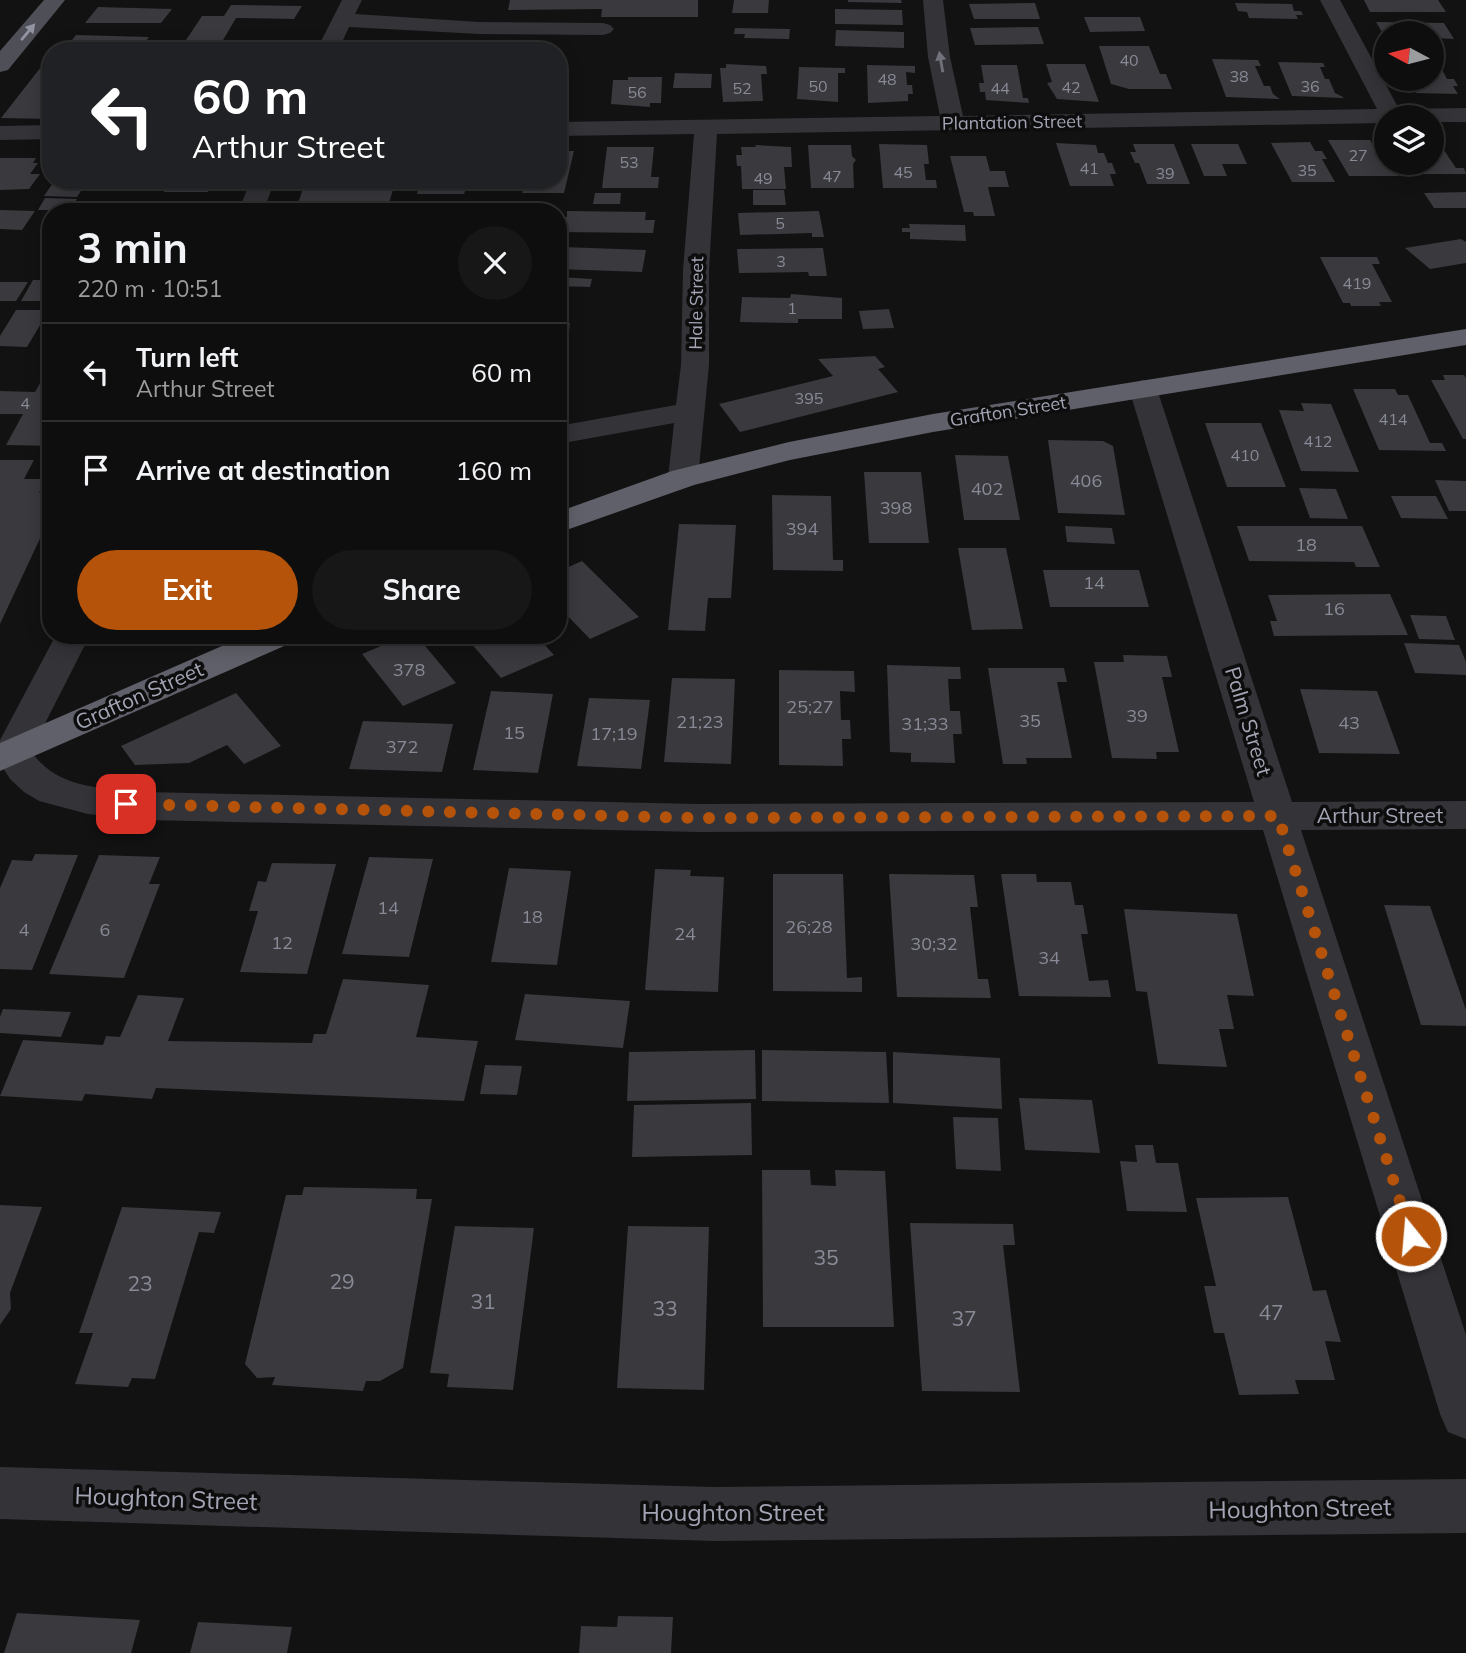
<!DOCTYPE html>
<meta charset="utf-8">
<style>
:root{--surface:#0e0e0e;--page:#171717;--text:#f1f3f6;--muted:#9b9c9e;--line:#2e2e2e;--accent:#b45309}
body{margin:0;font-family:Mulish,sans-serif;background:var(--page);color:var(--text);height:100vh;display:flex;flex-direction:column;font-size:26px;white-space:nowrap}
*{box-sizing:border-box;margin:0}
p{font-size:23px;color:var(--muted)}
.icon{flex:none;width:38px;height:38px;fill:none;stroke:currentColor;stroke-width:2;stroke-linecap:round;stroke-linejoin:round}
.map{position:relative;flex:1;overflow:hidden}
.panel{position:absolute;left:42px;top:203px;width:525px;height:441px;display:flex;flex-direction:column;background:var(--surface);border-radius:28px;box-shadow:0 4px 18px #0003,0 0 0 2px var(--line)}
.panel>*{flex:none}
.guide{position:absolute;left:42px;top:42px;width:525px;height:147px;border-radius:28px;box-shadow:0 4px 18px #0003,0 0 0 2px var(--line);background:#202124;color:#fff;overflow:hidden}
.needle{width:46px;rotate:277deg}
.tools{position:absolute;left:1374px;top:21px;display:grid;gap:14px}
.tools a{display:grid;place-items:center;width:70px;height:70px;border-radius:50%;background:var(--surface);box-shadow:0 4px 18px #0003,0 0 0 2px var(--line);font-size:35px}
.pin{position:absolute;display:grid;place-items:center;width:60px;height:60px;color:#fff;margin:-30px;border-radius:14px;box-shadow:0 4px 10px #0006}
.me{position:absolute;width:77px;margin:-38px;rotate:343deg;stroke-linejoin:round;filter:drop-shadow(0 0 5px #0008)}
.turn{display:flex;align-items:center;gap:24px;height:147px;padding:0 35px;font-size:32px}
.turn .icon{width:91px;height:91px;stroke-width:2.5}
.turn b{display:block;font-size:49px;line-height:60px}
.round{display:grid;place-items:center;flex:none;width:74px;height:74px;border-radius:37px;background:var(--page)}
.overview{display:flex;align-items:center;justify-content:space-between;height:119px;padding:0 35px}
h1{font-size:42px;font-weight:700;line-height:52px}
.button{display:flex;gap:14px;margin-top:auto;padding:14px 35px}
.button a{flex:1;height:80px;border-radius:42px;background:var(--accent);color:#fff;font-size:28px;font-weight:700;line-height:80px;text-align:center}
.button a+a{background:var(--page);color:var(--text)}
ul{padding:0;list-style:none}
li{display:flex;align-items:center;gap:21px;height:98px;padding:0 35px;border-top:2px solid var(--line)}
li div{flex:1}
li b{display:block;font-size:26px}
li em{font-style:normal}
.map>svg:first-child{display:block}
.building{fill:#39393e}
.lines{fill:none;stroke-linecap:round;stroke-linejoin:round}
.minor{fill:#333338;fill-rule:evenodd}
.major{fill:#4f4f57;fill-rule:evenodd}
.highway{fill:#5f6069;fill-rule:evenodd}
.oneway{fill:#9294a1}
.oneway2{fill:#71727c}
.route{stroke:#b45309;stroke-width:12;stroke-dasharray:0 21.6}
.labels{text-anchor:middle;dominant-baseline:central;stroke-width:7;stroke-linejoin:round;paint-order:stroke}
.far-number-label{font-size:16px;fill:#888a96}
.far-street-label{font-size:18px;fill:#a3a5b4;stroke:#0d0d0e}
.number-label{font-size:18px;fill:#888a96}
.street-label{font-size:21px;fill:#a3a5b4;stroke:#0d0d0e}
.near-number-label{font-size:21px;fill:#888a96}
.near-street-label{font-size:24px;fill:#a3a5b4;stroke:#0d0d0e}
</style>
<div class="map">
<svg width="1466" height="1653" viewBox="0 0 1466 1653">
<rect width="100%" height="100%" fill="#121213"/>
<path class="building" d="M510 0H698V17H601L602 9 508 10Z
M734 0H769L768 13H732Z
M848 0H901L902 3 848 2Z
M1364 0H1438L1446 12H1370Z
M1035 3 1040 19H974L969 4Z
M1235 3 1292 4 1294 11H1301L1303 15H1296L1298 19 1249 18 1247 12 1238 11Z
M231 5 302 6 294 19 236 18 219 47 182 46 202 16H224Z
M98 7 172 9 161 23H85Z
M835 9 902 10 903 25 835 24Z
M1084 17H1140L1145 31 1090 32Z
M1376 22 1444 23 1454 39 1432 38V33H1386V39Z
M1038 27 1044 44 975 45 970 28Z
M735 28 790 29 789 39 744 38 745 34H734Z
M836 30 904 32V48L835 46Z
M76 35 149 37 139 51 64 50Z
M1099 46H1149L1160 74H1166L1172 89H1129L1111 84Z
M1212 59 1258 60 1261 66H1255L1264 86H1270L1273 94 1280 99 1226 97Z
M1432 59H1442L1445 64H1439L1447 79H1454L1458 86H1453L1458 94 1416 93 1408 79H1432Z
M1278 62 1323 63 1325 67H1320L1325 79H1329L1335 93 1345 98 1292 96Z
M726 64 766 66 767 74H761L763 101 723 102 720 68H726Z
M1046 64H1085L1099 102 1057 99 1047 83 1052 82Z
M867 65 915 66V73L906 72 907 85H912L913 94H908V101L868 103Z
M981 65H1017L1023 98H1028L1029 103 986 100 985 92H980L979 83H984Z
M41 67H51L50 119 1 118Z
M799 67 845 68V73H838V102L797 99Z
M675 73 712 74 711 88H673Z
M628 77H662L661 103H650V107L611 104 613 80H628Z
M1432 137H1435L1456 168H1464L1466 174H1416L1409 163H1432Z
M1328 140H1370L1389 170H1395L1399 176H1349Z
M1310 142 1315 151H1322L1327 159H1322L1335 182H1292L1271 143Z
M1056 143 1096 145 1098 153H1104L1108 163H1112L1116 174H1110L1114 186H1070Z
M879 144 927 145 929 164H924L926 180H936L937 188H883Z
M1133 144H1174L1190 184H1147L1139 163H1135L1130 152H1136Z
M1191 144H1238L1247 164H1222L1227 176H1204Z
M755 145 791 147 792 167H784L786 189H742L741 166H737L736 155H742L741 147H756Z
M808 145H851L852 156 856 160 853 164 854 188H811Z
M607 147H654L651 177H659L658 188H602Z
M558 151H574L564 193H522L525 180H558Z
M950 156H986L990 171H1005L1009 187H988L995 216H974L973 212H964Z
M0 158H36L33 163H38L30 174H40L29 189 0 190Z
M55 180H88L77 197 44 196Z
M170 180H214L208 192H164Z
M421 180H462V183H468L464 194H417Z
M305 183H395L389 203H298Z
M753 190H784L786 205H753Z
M1466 192V208H1434L1424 193Z
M595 193H621L620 204H593Z
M45 198 77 199 70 210H38Z
M0 210 35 211 22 230 0 229Z
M567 211 646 212 645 220H655L653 233 558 232V217H567Z
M819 211 824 237H812V233L740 235 738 213Z
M909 224 965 225 966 241 910 239V232H902V228H910Z
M1461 239 1466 242V263L1430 269 1405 248Z
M563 247 646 250 642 272 558 269Z
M823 248 827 276H809L808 272 739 273 737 249Z
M1320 257H1377L1380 264H1372L1392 302H1379L1381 306H1351L1350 303H1343Z
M559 277 592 279 590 287 558 286Z
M33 280H51L50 301H21Z
M0 282H28L16 301H0Z
M791 294 842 298V319H798V323L740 322 742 297 790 298Z
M889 309 894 328 863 329 859 311Z
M16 310H49L27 347 0 346V336Z
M558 323H570L567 351H558Z
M875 356 885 367 878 369 898 392 740 432 719 404 833 376 818 359Z
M51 364V446L6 445 23 414H0V391L35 392Z
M1443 375H1464L1466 378V439H1463L1431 380H1445Z
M1353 389H1395L1398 395H1408L1430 443H1442L1446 451 1379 450Z
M1301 403 1331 404 1359 472 1301 471 1279 410 1304 411Z
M1205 423H1261L1286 487H1227Z
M1048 440 1103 441 1113 446 1125 515 1058 513Z
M955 455 1008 456 1020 520H964Z
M0 460H34L24 479H47L39 493H51V515L0 624Z
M864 472H921L929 543H869Z
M1435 480 1466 481V511H1449Z
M1299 488 1336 489 1348 519 1310 518Z
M772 495 831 496 833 560H843V571L773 570Z
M1391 496H1436L1448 519 1401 518Z
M679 524 736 525 731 598H708L705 631 668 630Z
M1065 526 1112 528 1115 544 1067 542Z
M1237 526H1362L1380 567H1356L1354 562 1249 561Z
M958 548H1006L1023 629 972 630Z
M582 561 639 617 590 639 558 606V563L564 569Z
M1043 570H1139L1149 607H1050Z
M1390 594 1408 635 1274 636 1270 621H1277L1268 595Z
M1410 615 1446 616 1455 640 1419 639Z
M407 635H416L456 683 403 706 362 654Z
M464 635H536L554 655 501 678Z
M1404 643 1459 645 1466 662V675L1415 673Z
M1123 655 1167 656 1172 677H1162L1179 752H1156L1157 759 1112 758 1094 662H1124Z
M887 665 960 667 961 679H948L950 711H960L962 734H953L955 763 911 762V753L890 752Z
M988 668H1064L1067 682H1057L1072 758H1026L1027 764H1003Z
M779 670 854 671 855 692 840 691 841 720H850L851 739H842L843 766 779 765Z
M672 678 735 679 731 764 664 762Z
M1300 689 1377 691 1400 754 1319 753Z
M491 691 553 694 538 773 473 770Z
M236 693 281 746 244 764 227 745 189 763 135 765 121 746Z
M589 698 650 700 641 769 577 766Z
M363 721 453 724 442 772 349 769Z
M35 854 78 855 32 970 0 969V888L12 860 32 861Z
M99 855 160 857 149 884H160L124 978 49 974Z
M369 857 433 859 409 957 342 954Z
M272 863 336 864 307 974 240 972 258 911H249L258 881 266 882Z
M509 868 571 871 557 965 491 962Z
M655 869 691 870 690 876 724 877 718 992 645 990Z
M773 874H843L847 978 862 977V992L773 991Z
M889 874 974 875 978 907H970L978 979H988L991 998 897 997Z
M1001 874H1036L1037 882H1071L1075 905H1083L1088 934H1081L1089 981 1108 980 1111 997 1019 996Z
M1384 905 1430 906 1466 1010V1026L1421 1025Z
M1124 909 1237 914 1254 996 1227 995 1234 1029H1219L1227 1067 1158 1064 1147 992 1136 991Z
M343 979 429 985 416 1037 478 1041 464 1101 156 1088 152 1099 85 1094 82 1101 0 1096 23 1040 103 1045 106 1036 120 1037 138 995 184 998 168 1041 312 1043 314 1034H326Z
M525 994 630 1001 623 1048 515 1040Z
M3 1009 71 1012 61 1037 0 1033V1017Z
M755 1050 756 1099 627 1101 629 1052Z
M762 1050 886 1052 889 1103 762 1101Z
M893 1052 1000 1058 1002 1109 893 1103Z
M485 1065 522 1066 517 1095 480 1094Z
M1019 1098 1092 1100 1100 1153 1025 1150Z
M751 1103 752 1155 632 1157 634 1105Z
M953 1117 998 1118 1001 1171 956 1169Z
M1135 1145H1153L1156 1163H1178L1187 1212 1127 1211 1120 1161 1137 1162Z
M762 1170H810L811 1185 836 1186 835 1170 885 1171 894 1327H763Z
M304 1187 417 1189 416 1199H432L403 1368 380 1381H366L363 1391 272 1385 275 1377 257 1378 245 1364 286 1195H302Z
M1288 1197 1313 1291 1326 1290 1341 1342 1325 1341 1335 1380H1295L1299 1394 1239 1395 1224 1333H1214L1204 1286H1216L1196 1198Z
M0 1205 42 1207 10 1293 11 1309 0 1325Z
M122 1207 221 1212 214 1233 199 1232 155 1379 132 1378 128 1387 75 1384 93 1333H79Z
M910 1223 1013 1224 1015 1245H1003L1020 1392 922 1391Z
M455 1226 534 1228 513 1390 447 1387 449 1374 430 1373Z
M628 1226 709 1227 704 1390 617 1388Z
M17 1613 140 1620 131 1653H4Z
M618 1616 673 1617 671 1653H579L581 1626 617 1627Z
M198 1622 292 1627 287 1653H190Z"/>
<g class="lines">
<path class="minor" d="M342 0H362L355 14 479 22 603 23 610 25 614 29 610 33 603 35 479 34 349 27 338 51H316Z
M923 0H943L950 57 963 116 1377 109 1320 0H1340L1399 109 1466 108V122H1432V117H1386V123L717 134 709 270V365L698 478 694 485 683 487 672 485 668 478 674 423 558 444V426L676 405 681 365 683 270 694 134 558 136V122L940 116 928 57Z
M51 125V139L0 140V126Z
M251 180H275L263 212H238Z
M1143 380 1153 383 1157 389 1292 802 1466 801V829L1301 830 1466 1335V1439L1448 1432 1440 1414 1263 830 698 832 146 820 88 814 39 801 24 792 10 779 0 763V740L56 635H90L31 751C57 790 104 788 146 792L698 804 1254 802 1129 389 1133 383Z
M0 1467 714 1487 1466 1479V1533L714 1541 0 1519Z"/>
<path class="major" d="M44 0H65L8 70 0 72V51Z"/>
<path class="highway" d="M1466 329V345L933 432 790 460 694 485 558 533V512L672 471 789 442 933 414Z
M247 635H296L291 643 0 771V743Z"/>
</g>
<defs><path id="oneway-solid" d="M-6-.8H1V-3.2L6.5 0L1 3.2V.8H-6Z" transform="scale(1.75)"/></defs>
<use class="oneway" href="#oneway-solid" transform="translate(28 32) rotate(-50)"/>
<use class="oneway2" href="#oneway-solid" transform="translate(941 62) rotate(-100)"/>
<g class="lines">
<path class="route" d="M126 804 698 818 1278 816 1411 1236"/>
</g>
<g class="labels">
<g class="far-number-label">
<text x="1129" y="60">40</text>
<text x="1239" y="76">38</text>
<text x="887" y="79">48</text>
<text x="818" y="86">50</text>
<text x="1310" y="86">36</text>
<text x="1071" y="87">42</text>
<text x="742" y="88">52</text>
<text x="1000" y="88">44</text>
<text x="637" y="92">56</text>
<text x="1358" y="155">27</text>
<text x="629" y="162">53</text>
<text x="1089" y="168">41</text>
<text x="1307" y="170">35</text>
<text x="903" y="172">45</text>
<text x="1165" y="173">39</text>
<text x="832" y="176">47</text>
<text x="763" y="178">49</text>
<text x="780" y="223">5</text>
<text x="781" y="261">3</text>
<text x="1357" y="283">419</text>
<text x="792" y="308">1</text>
<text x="809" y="398">395</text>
<text x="25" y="403">4</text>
<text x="1393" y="419">414</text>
<text x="1318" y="441">412</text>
<text x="1245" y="455">410</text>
</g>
<g class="far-street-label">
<text transform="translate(1012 122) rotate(-1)">Plantation Street</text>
<text transform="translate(696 303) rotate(-89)">Hale Street</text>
<text transform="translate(1008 411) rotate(-9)">Grafton Street</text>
</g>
<g class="number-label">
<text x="1086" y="480">406</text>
<text x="987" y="488">402</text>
<text x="896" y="507">398</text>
<text x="802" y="528">394</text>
<text x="1306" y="544">18</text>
<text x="1094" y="582">14</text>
<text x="1334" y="608">16</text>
<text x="409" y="669">378</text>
<text x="810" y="706">25;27</text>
<text x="1137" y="715">39</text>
<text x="1030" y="720">35</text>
<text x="700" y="721">21;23</text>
<text x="1349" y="722">43</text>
<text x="925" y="723">31;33</text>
<text x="514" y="732">15</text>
<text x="614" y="733">17;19</text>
<text x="402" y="746">372</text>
<text x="388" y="907">14</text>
<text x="532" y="916">18</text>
<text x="809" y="926">26;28</text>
<text x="24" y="929">4</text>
<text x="105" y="929">6</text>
<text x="685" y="933">24</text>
<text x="282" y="942">12</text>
<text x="934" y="943">30;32</text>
<text x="1049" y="957">34</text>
</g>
<g class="street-label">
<text transform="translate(139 695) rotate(-24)">Grafton Street</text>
<text transform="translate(1249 721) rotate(73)">Palm Street</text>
<text x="1380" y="815">Arthur Street</text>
</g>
<g class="near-number-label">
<text x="826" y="1257">35</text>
<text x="342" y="1281">29</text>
<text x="140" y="1283">23</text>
<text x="483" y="1301">31</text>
<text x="665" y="1308">33</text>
<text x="1271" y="1312">47</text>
<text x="964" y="1318">37</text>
</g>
<g class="near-street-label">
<text transform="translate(166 1498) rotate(2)">Houghton Street</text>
<text transform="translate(1300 1508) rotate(-1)">Houghton Street</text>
<text x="733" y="1512">Houghton Street</text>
</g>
</g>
</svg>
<div class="tools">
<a><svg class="needle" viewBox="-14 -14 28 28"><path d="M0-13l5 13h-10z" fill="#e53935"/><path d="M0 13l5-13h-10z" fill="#9b9c9e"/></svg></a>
<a><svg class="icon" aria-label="layers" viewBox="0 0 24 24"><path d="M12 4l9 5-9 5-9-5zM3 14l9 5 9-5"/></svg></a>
</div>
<div class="pin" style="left:126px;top:804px;background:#d93025"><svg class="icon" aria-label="arrive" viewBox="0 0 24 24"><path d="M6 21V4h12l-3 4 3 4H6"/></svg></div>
<svg class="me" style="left:1411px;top:1236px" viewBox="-20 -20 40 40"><circle r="17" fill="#b45309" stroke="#fff" stroke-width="3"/><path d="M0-11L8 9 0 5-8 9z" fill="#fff"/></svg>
<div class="guide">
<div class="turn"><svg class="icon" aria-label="left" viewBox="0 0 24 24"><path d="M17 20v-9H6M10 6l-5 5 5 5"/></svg><div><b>60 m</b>Arthur Street</div></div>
</div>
<section class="panel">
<div class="overview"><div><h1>3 min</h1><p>220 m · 10:51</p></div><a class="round"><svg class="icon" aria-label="close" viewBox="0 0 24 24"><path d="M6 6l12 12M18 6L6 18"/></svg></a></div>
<ul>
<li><svg class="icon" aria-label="left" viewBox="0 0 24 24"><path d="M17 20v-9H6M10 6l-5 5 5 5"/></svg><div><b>Turn left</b><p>Arthur Street</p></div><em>60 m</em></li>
<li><svg class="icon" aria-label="arrive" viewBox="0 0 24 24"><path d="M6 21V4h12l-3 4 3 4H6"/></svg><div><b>Arrive at destination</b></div><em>160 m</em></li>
</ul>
<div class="button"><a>Exit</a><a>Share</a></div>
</section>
</div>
